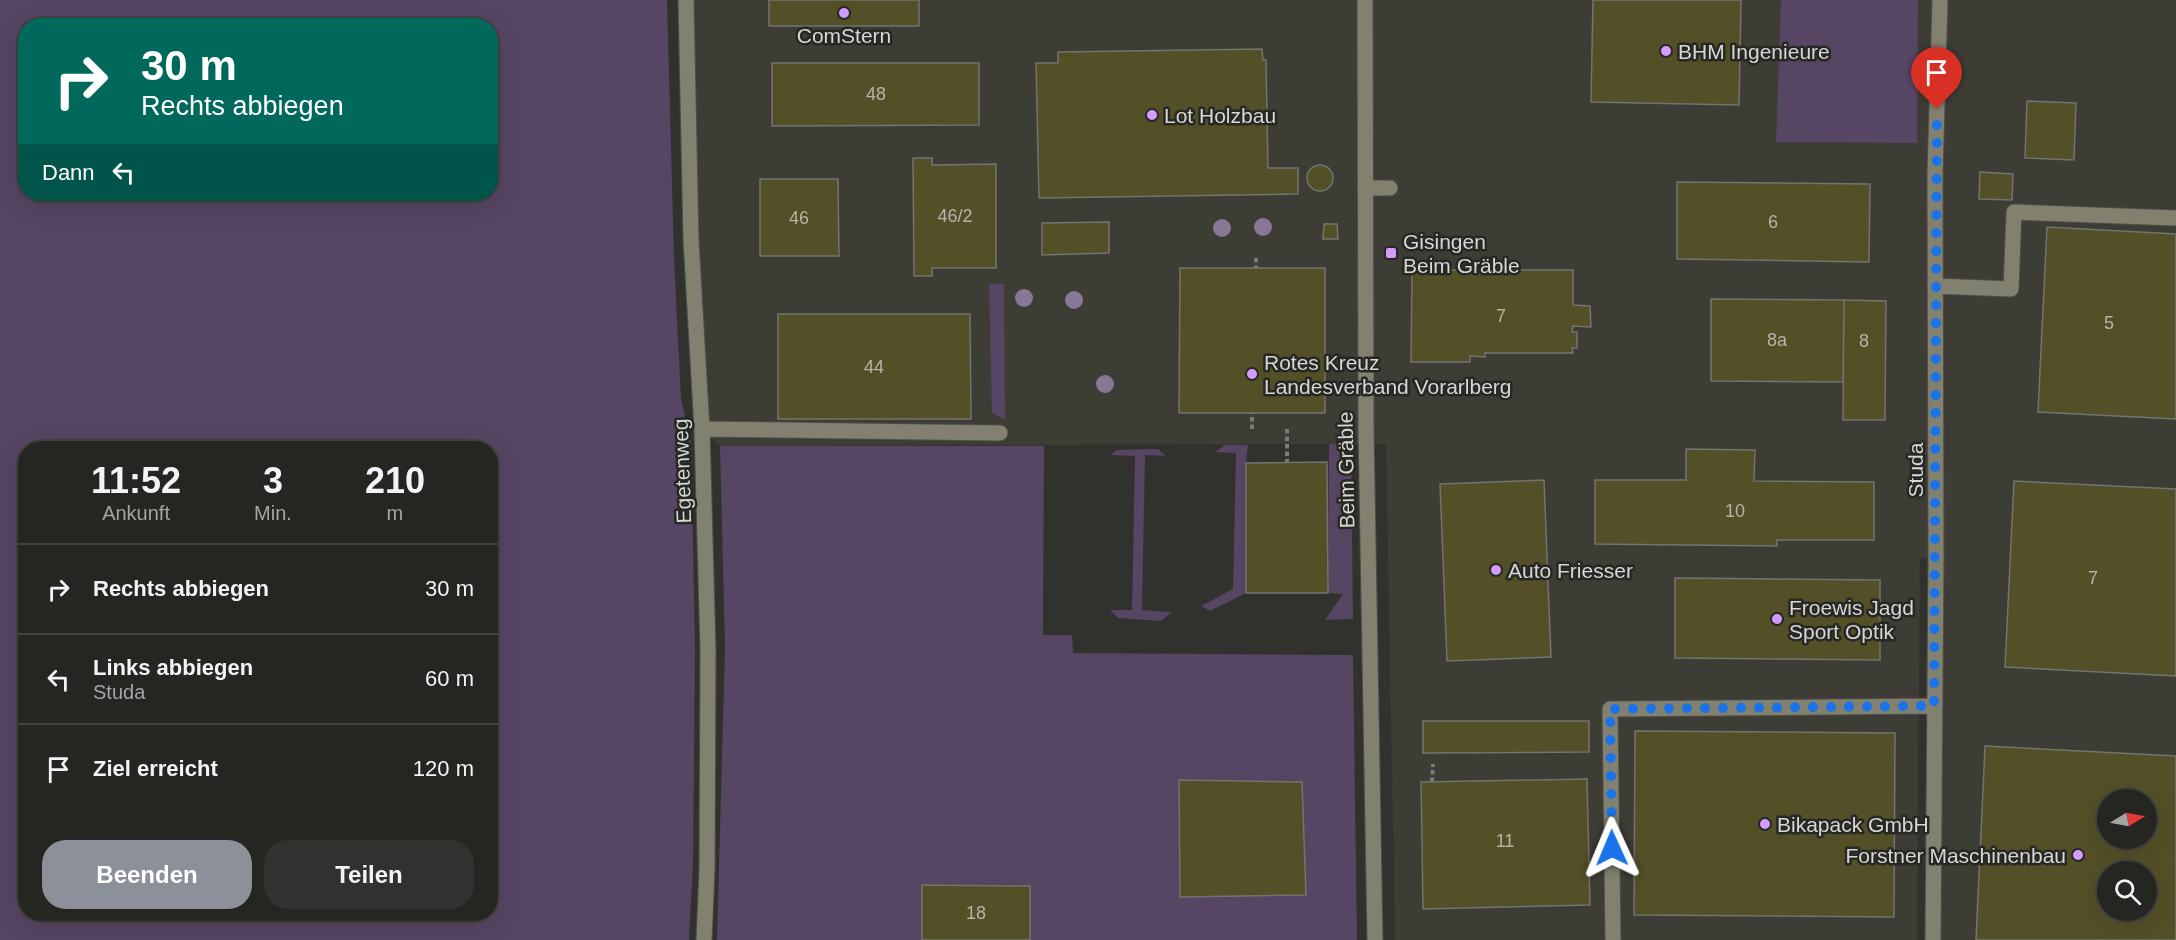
<!DOCTYPE html>
<html lang="de">
<meta charset="utf-8">
<style>
:root{--surface:#252522;--page:#31312f;--text:#f1f3f6;--muted:#a3a5a5;--line:#424240;--accent:#8c9099}
body{margin:0;font-family:Arial,sans-serif;background:var(--page);color:var(--text);height:100vh;display:flex;flex-direction:column;font-size:22px;white-space:nowrap}
*{box-sizing:border-box;margin:0}
p{font-size:20px;color:var(--muted)}
.icon{flex:none;width:33px;height:33px;fill:none;stroke:currentColor;stroke-width:2;stroke-linecap:round;stroke-linejoin:round}
.map{position:relative;flex:1;overflow:hidden}
.side{position:absolute;left:18px;top:441px;width:480px;height:480px;display:flex;flex-direction:column;background:var(--surface);border-radius:24px;box-shadow:0 6px 24px #0002,0 0 0 2px var(--line)}
.side>*{flex:none}
.banner{position:absolute;left:18px;top:18px;width:480px;height:183px;border-radius:24px;box-shadow:0 6px 24px #0002,0 0 0 2px var(--line);background:#00695c;color:#fff;overflow:hidden}
.needle{width:39px;rotate:80deg}
.fabs{position:absolute;left:2097px;top:789px;display:grid;gap:12px}
.fabs a{display:grid;place-items:center;width:60px;height:60px;border-radius:50%;background:var(--surface);box-shadow:0 6px 24px #0002,0 0 0 2px var(--line);font-size:30px}
.pin{position:absolute;display:grid;place-items:center;width:51px;height:51px;color:#fff;margin:-62px -26px;border-radius:50% 50% 50% 0;rotate:-45deg;box-shadow:0 0 6px #0007}
.pin .icon{rotate:45deg}
.me{position:absolute;width:66px;margin:-33px;rotate:359deg;stroke-linejoin:round;filter:drop-shadow(0 0 4px #0008)}
.turn{display:flex;align-items:center;gap:21px;height:126px;padding:0 24px;font-size:27px}
.turn .icon{width:78px;height:78px;stroke-width:2.5}
.turn b{display:block;font-size:42px;line-height:51px}
.then{display:flex;align-items:center;height:57px;padding:0 24px;background:#0003;gap:12px;font-size:22px}
.eta{display:flex;justify-content:space-evenly;align-items:center;height:102px;text-align:center}
.eta b{font-size:36px;font-weight:700;line-height:42px}
.button{display:flex;gap:12px;margin-top:auto;padding:12px 24px}
.button a{flex:1;height:69px;border-radius:24px;background:var(--accent);color:#fff;font-size:24px;font-weight:700;line-height:69px;text-align:center}
.button a+a{background:var(--page);color:var(--text)}
ul{padding:0;list-style:none}
li{display:flex;align-items:center;gap:18px;height:90px;padding:0 24px;border-top:2px solid var(--line)}
li div{flex:1}
li b{display:block;font-size:22px}
li em{font-style:normal}
.map>svg:first-child{display:block}
.built{fill:#3d3c35;fill-rule:evenodd}
.green{fill:#564563;fill-rule:evenodd}
.building{fill:#535028;stroke:#737370;stroke-width:1.5;fill-rule:evenodd}
.lines{fill:none;stroke-linecap:round;stroke-linejoin:round}
.minor-casing{stroke:#4f4f4c;stroke-width:17}
.path{stroke:#7a7a78;stroke-width:4;stroke-dasharray:4.5 3;stroke-linecap:butt}
.minor{stroke:#82816f;stroke-width:15}
.tree{fill:#897796}
.route{stroke:#1a73e8;stroke-width:10;stroke-dasharray:0 18}
.poi-dot{fill:#d39cfd;stroke:#272724;stroke-width:2}
.labels{text-anchor:middle;dominant-baseline:central;stroke-width:5;stroke-linejoin:round;paint-order:stroke}
.number-label{font-size:18px;fill:#b5b4a9}
.poi-label{font-size:21px;fill:#d6d6d4;stroke:#272724;text-anchor:start}
.street-label{font-size:21px;fill:#d6d6d4;stroke:#272724}
</style>
<div class="map">
<svg width="2176" height="940" viewBox="0 0 2176 940">
<rect width="100%" height="100%" fill="#31312e"/>
<path class="built" d="M686 0H2176V940H1933L1935 558H1920L1917 940H1395L1386 444 720 446 702 429ZM2108 800H2146V838H2108ZM2108 872H2146V910H2108Z"/>
<path class="green" d="M0 0H667L674 258 681 399 691 443 695 649 693 862 689 940H0ZM26 26H490V194H26ZM26 448H490V914H26Z
M1781 0H1918L1917 143 1776 142Z
M989 284H1004L1005 420 992 413Z
M1329 444H1351L1353 619 1325 620 1343 594 1328 593Z
M1225 445H1248L1246 463V593L1210 611 1201 606 1233 589 1236 453 1215 452Z
M720 446H1044L1043 635H1072L1073 653 1353 655 1357 940H717L725 647Z
M1158 449 1166 456 1145 455 1142 610 1172 612 1161 621 1118 618 1110 610H1132L1135 456 1110 455 1117 450Z"/>
<path class="building" d="M769 0H919V26H769Z
M1593 0H1741L1739 105 1591 102Z
M1262 49 1263 60H1266L1268 168H1298V194L1039 198 1036 63H1058V52Z
M772 63H979V125L772 126Z
M2027 101 2076 103 2074 160 2025 158Z
M913 158H932V165L996 164V268H932V276H914Z
M1307 178a13 13 0 1 1 26 0a13 13 0 1 1-26 0Z
M1980 172 2013 174 2012 200 1979 199Z
M760 179H838L839 256H760Z
M1677 182 1870 184 1869 262 1677 259Z
M1109 222V253L1042 255V223Z
M1324 224H1337L1338 239H1323Z
M2047 227 2176 234V419L2038 412Z
M1180 268H1325V413H1179Z
M1412 270H1573V305L1590 306 1591 327 1573 326 1572 332H1577V348H1572L1573 353H1485V357L1470 356V362H1411Z
M1711 299 1844 300 1843 382 1711 381Z
M1844 300 1886 301 1885 420H1843Z
M778 314H970L971 419H778Z
M1686 449 1755 450 1754 481 1874 482V540H1777V546L1595 544V480H1686Z
M1327 462 1328 593H1246V463Z
M1544 480 1551 657 1447 661 1440 484Z
M2014 481 2176 489V676L2005 667Z
M1675 578 1880 580V660L1675 658Z
M1423 721H1589V752L1423 753Z
M1635 731 1895 733 1894 917 1634 915Z
M1985 746 2176 756V940H1976ZM2108 800H2146V838H2108ZM2108 872H2146V910H2108Z
M1587 779 1590 905 1423 909 1421 782Z
M1179 780 1302 782 1306 895 1180 897Z
M922 885 1030 886V940H922Z"/>
<g class="lines">
<g class="minor-casing">
<path id="minor" d="M686 0 691 240 702 429 708 650 707 870 704 940
M1365 0 1366 429 1375 940
M1365 188H1390
M1935 286 2011 289 2014 212 2176 218
M702 429 1000 433
M1613 940 1610 709 1934 706
M1933 940 1936 558 1935 175 1940 0"/>
</g>
<path class="path" d="M1256 258V268
M1252 429V413
M1287 429V462
M1432 782 1433 764"/>
<use href="#minor" class="minor"/>
</g>
<g class="tree">
<circle cx="1263" cy="227" r="9"/>
<circle cx="1222" cy="228" r="9"/>
<circle cx="1024" cy="298" r="9"/>
<circle cx="1074" cy="300" r="9"/>
<circle cx="1105" cy="384" r="9"/>
</g>
<g class="lines">
<path class="route" d="M1612 848 1610 709 1934 706 1937 109"/>
</g>
<g class="poi-dot">
<circle cx="844" cy="13" r="6"/>
<circle cx="1666" cy="51" r="6"/>
<circle cx="1152" cy="115" r="6"/>
<rect x="1385" y="247" width="12" height="12" rx="3"/>
<circle cx="1252" cy="374" r="6"/>
<circle cx="1496" cy="570" r="6"/>
<circle cx="1777" cy="619" r="6"/>
<circle cx="1765" cy="824" r="6"/>
<circle cx="2078" cy="855" r="6"/>
</g>
<g class="labels">
<g class="number-label">
<text x="876" y="94">48</text>
<text x="955" y="216">46/2</text>
<text x="799" y="218">46</text>
<text x="1773" y="222">6</text>
<text x="1501" y="316">7</text>
<text x="2109" y="323">5</text>
<text x="1777" y="340">8a</text>
<text x="1864" y="341">8</text>
<text x="874" y="367">44</text>
<text x="1735" y="511">10</text>
<text x="2093" y="578">7</text>
<text x="1505" y="841">11</text>
<text x="976" y="913">18</text>
</g>
<g class="poi-label">
<text x="844" y="35" text-anchor="middle">ComStern</text>
<text x="1678" y="51">BHM Ingenieure</text>
<text x="1164" y="115">Lot Holzbau</text>
<text x="1403" y="241">Gisingen<tspan x="1403" dy="24">Beim Gräble</tspan></text>
<text x="1264" y="362">Rotes Kreuz<tspan x="1264" dy="24">Landesverband Vorarlberg</tspan></text>
<text x="1508" y="570">Auto Friesser</text>
<text x="1789" y="607">Froewis Jagd<tspan x="1789" dy="24">Sport Optik</tspan></text>
<text x="1777" y="824">Bikapack GmbH</text>
<text x="2066" y="855" text-anchor="end">Forstner Maschinenbau</text>
</g>
<g class="street-label">
<text transform="translate(1346 470) rotate(-91)">Beim Gräble</text>
<text transform="translate(1915 470) rotate(-90)">Studa</text>
<text transform="translate(682 471) rotate(-92)">Egetenweg</text>
</g>
</g>
</svg>
<div class="fabs">
<a><svg class="needle" viewBox="-14 -14 28 28"><path d="M0-13l5 13h-10z" fill="#e53935"/><path d="M0 13l5-13h-10z" fill="#a3a5a5"/></svg></a>
<a><svg class="icon" aria-label="search" viewBox="0 0 24 24"><circle cx="10" cy="10" r="6"/><path d="M15 15l6 6"/></svg></a>
</div>
<div class="pin" style="left:1937px;top:109px;background:#d93025"><svg class="icon" aria-label="arrive" viewBox="0 0 24 24"><path d="M6 21V4h12l-3 4 3 4H6"/></svg></div>
<svg class="me" style="left:1612px;top:848px" viewBox="-20 -20 40 40"><path d="M0-17L14 15 0 8-14 15z" fill="#1a73e8" stroke="#fff" stroke-width="4"/></svg>
<div class="banner">
<div class="turn"><svg class="icon" aria-label="right" viewBox="0 0 24 24"><path d="M7 20v-9h11M14 6l5 5-5 5"/></svg><div><b>30 m</b>Rechts abbiegen</div></div>
<div class="then">Dann<svg class="icon" aria-label="left" viewBox="0 0 24 24"><path d="M17 20v-9H6M10 6l-5 5 5 5"/></svg></div>
</div>
<section class="side">
<div class="eta">
<div><b>11:52</b><p>Ankunft</p></div>
<div><b>3</b><p>Min.</p></div>
<div><b>210</b><p>m</p></div>
</div>
<ul>
<li><svg class="icon" aria-label="right" viewBox="0 0 24 24"><path d="M7 20v-9h11M14 6l5 5-5 5"/></svg><div><b>Rechts abbiegen</b></div><em>30 m</em></li>
<li><svg class="icon" aria-label="left" viewBox="0 0 24 24"><path d="M17 20v-9H6M10 6l-5 5 5 5"/></svg><div><b>Links abbiegen</b><p>Studa</p></div><em>60 m</em></li>
<li><svg class="icon" aria-label="arrive" viewBox="0 0 24 24"><path d="M6 21V4h12l-3 4 3 4H6"/></svg><div><b>Ziel erreicht</b></div><em>120 m</em></li>
</ul>
<div class="button"><a>Beenden</a><a>Teilen</a></div>
</section>
</div>
